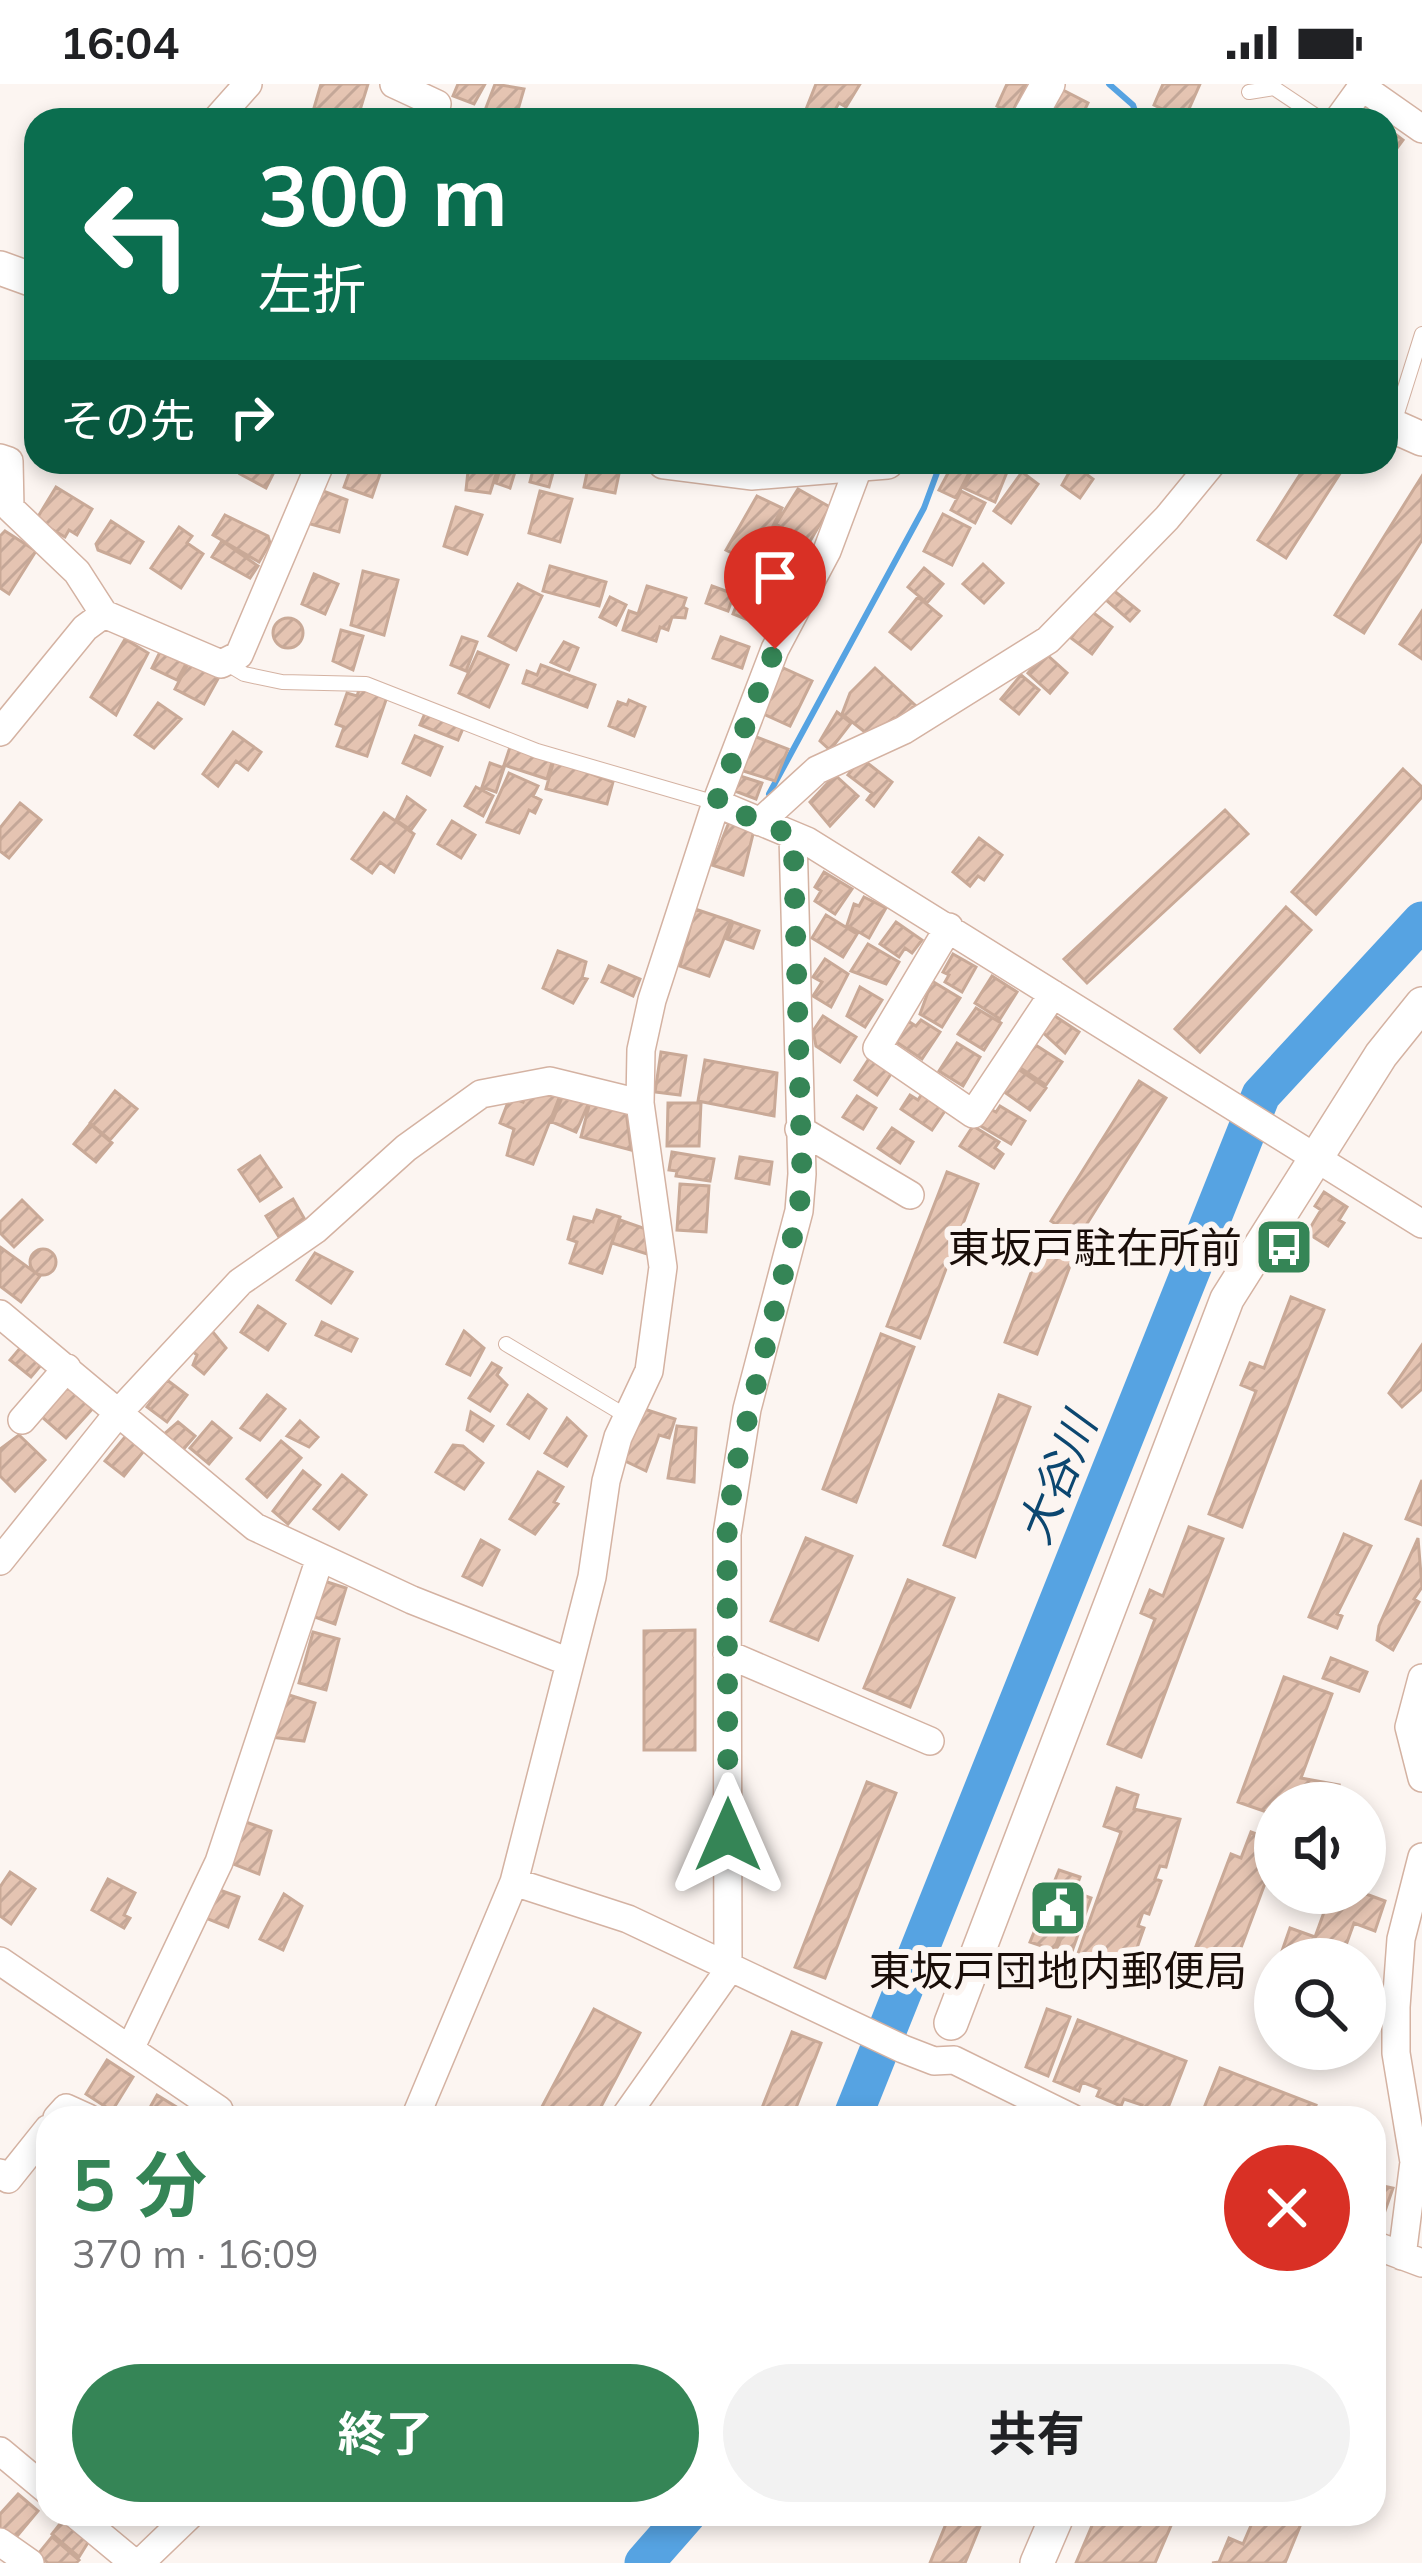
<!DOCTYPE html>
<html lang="ja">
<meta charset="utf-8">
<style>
:root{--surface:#fff;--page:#f2f2f2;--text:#202124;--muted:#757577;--accent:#358556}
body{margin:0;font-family:Mulish,"Noto Sans JP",sans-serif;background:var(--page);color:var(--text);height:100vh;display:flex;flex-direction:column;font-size:45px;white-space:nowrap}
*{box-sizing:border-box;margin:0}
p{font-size:39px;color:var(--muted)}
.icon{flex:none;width:66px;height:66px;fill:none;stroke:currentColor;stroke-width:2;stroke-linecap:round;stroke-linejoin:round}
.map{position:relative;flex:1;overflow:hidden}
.side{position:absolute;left:36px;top:2022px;width:1350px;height:420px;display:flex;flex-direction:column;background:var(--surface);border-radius:36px;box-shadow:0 6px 18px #0003}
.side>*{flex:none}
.top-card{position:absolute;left:24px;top:24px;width:1374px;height:366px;border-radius:36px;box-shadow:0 6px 18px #0003;background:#0b6e4f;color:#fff;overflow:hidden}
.fabs{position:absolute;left:1254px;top:1698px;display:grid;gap:24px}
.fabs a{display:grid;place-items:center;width:132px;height:132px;border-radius:50%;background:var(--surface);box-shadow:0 6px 18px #0003;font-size:60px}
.pin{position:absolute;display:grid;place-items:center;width:102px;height:102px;color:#fff;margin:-123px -51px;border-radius:50% 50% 50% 0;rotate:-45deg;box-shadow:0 0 12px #0007}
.pin .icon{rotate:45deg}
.me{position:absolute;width:132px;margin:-66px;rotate:0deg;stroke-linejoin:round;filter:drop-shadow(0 0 9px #0008)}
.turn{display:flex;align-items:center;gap:42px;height:252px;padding:0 36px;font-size:54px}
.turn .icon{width:156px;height:156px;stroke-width:2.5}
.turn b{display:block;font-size:84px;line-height:102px}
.then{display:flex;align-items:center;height:114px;padding:0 36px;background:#0003;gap:24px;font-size:45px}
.round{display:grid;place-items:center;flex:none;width:126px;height:126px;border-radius:63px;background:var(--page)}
.head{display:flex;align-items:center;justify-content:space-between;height:204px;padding:0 36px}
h1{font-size:72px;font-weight:700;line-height:90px;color:var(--accent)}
.cta{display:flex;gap:24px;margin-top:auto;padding:24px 36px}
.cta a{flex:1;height:138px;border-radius:72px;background:var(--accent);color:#fff;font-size:48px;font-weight:700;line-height:138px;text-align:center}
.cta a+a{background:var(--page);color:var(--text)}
.status{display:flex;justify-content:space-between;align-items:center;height:84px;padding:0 60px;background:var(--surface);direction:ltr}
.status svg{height:33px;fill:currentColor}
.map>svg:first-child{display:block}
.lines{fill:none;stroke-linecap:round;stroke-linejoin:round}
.stream{stroke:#56a3e2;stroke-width:6}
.river{stroke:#56a3e2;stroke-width:39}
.building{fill:url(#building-hatch);stroke:#c9a997;stroke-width:3}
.service-casing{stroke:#d4b2a2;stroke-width:16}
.minor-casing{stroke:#d4b2a2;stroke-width:30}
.tertiary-casing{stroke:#d4b2a2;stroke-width:36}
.service{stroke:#fff;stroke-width:14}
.minor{stroke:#fff;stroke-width:27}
.tertiary{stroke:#fff;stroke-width:33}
.route{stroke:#358556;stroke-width:21;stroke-dasharray:0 37.8}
.labels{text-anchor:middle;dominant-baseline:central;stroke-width:12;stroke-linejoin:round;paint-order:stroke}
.poi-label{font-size:42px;fill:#1a0e09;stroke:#fcf5f1;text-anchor:end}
.water-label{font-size:45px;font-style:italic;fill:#0c4770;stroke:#fcf5f1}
</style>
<div class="status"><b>16:04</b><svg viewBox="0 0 49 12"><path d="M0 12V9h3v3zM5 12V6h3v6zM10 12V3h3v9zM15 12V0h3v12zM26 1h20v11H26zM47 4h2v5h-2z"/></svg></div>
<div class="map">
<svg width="1422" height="2479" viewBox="0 0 1422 2479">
<defs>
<pattern id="building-hatch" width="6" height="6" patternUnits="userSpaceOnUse" patternTransform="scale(3)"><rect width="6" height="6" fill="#e5c4b2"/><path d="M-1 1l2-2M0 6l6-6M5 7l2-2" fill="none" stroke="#c4a798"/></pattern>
</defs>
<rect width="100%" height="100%" fill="#fcf5f1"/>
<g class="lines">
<path class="stream" d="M1109 0 1133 21 1138 36
M769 710 924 424 941 378"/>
<path class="river" d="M852 2034 1261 1011 1422 837
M644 2479 687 2430"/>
</g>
<path class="building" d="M321 0H368L357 36 314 24Z
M458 0H485L474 20 453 12Z
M495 0 524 5 515 36 484 29Z
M816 0H860L846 23 839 19 829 36 805 28Z
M1007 0H1026L1012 29 997 22Z
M1163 0H1200L1185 34 1158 33 1162 25 1154 21Z
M1061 5 1088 19 1080 36 1046 34Z
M1386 43 1403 56 1386 79Z
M247 378H279L266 404 240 390Z
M353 378H384L372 413 344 403Z
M469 378H500L490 409 466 406Z
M502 378H518L510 404 496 399Z
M535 378H556L549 403 530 398Z
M954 378 971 385 956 414 939 406Z
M976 378 1009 383 995 418 964 404Z
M1075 378 1092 382 1086 390 1093 395 1080 414 1062 401Z
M1308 378 1346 380 1286 474 1258 456Z
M589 379 620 385 615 409 584 403Z
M1022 388 1038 400 1011 439 994 427Z
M1422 392V456L1364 549 1335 531Z
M56 403 92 425 77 451 69 446 65 453 36 436Z
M798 405 830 423 809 459 776 440Z
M323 407 347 416 339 448 307 439Z
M540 407 572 415 560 458 529 449Z
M961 407 985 419 975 439 951 426Z
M757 412 782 424 773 442 778 445 757 481 726 466Z
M456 423 482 431 467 470 444 462Z
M943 430 970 444 952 481 924 467Z
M225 431 268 452 270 459 259 478 213 451Z
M111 437 143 458 130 479 98 466 96 460Z
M179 443 192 452 187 459 203 470 181 504 151 484Z
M5 447 36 467 9 510 0 504V452Z
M222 457 258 482 250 494 212 473Z
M983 480 1003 499 984 519 963 500Z
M550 482 606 498 599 522 543 507Z
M924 484 943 500 927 519 908 503Z
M363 487 398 496 384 551 351 541Z
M314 490 338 500 325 530 302 520Z
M518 500 542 512 516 566 489 552Z
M647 502 686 514 683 523 687 525 685 534 672 533 668 546 660 543 656 557 623 546 629 527 638 530Z
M712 502 734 510 728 527 706 519Z
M1113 506 1139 527 1130 537 1105 515Z
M610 513 626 521 616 541 600 533Z
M918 513 941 532 911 565 890 548Z
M739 515 769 526 763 542 733 530Z
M1091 527 1112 543 1092 570 1071 554Z
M1422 527V575L1400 560Z
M273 549a15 15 0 1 1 30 0a15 15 0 1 1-30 0Z
M341 546 363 552 353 586 333 577Z
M462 553 477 558 466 587 451 581Z
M721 553 749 563 742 584 713 574Z
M125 555 148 569 116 631 91 613Z
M564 558 578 564 569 586 551 578Z
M160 568 186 580 177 596 152 584Z
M478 568 508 581 489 623 459 609Z
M1045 569 1067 589 1050 609 1028 589Z
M189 578 219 593 204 620 175 605Z
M541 581 595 601 587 623 523 599 527 587 537 591Z
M779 582 812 597 790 642 759 628Z
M875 584 915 621 898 638 894 634 870 652 842 630 850 609Z
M1021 591 1039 606 1019 630 1001 615Z
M360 603 387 613 367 672 337 662 344 643 336 640 347 609 357 612Z
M629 616 645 623 634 652 609 642 618 618 627 621Z
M158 619 181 635 154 664 135 651Z
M426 627 464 642 458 656 420 641Z
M837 628 851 639 830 666 820 657Z
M233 648 261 668 248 686 236 677 218 702 203 690Z
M751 651 788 665 775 697 737 685Z
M415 652 442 663 430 691 403 679Z
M510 663 553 675 547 695 504 681Z
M861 674 892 698 874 722 867 716 872 709 848 691Z
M554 676 613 698 607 720 546 705Z
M490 679 504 684 496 708 482 703Z
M1403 685 1422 703V713L1316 830 1292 808Z
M509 689 538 702 533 712 541 716 535 729 529 726 519 749 487 738Z
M835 691 858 712 830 742 810 718Z
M740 692 762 699 756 715 735 707Z
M476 703 493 712 483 732 465 722Z
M407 713 425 726 411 746 396 736Z
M20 719 41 736 9 774 0 767V744Z
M1225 726 1248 750 1087 899 1064 875Z
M384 729 414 750 394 788 380 778 372 789 352 775Z
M452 737 475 751 461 774 438 760Z
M729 738 754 746 743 791 712 781Z
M979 754 1002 771 984 796 978 792 970 802 953 788Z
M824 788 852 805 835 830 815 817 821 807 815 803Z
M864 813 886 824 869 854 847 841 854 820 859 822Z
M1286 823 1311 846 1200 968 1175 945Z
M695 825 731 837 709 892 680 882Z
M826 831 857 850 843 873 812 854Z
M733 838 759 847 753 864 727 855Z
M896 838 922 856 912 869 905 864 899 873 880 860Z
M868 860 899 878 886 900 851 887Z
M558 867 586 878 582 894 587 895 573 919 543 904Z
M953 870 976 883 962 908 945 898 949 891 943 888Z
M825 875 848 890 831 923 813 912 822 898 813 893Z
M609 882 640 895 633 912 602 898Z
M992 892 1017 908 1000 935 975 919Z
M932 897 960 914 942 943 920 930Z
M860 903 882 916 865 943 847 932Z
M976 924 1001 939 984 966 958 950Z
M1049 928 1079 948 1065 969 1038 944Z
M823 932 856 953 840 978 816 962 813 947Z
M921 936 940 948 922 975 895 957 908 937 916 942Z
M957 959 980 973 963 1002 939 987Z
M1034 960 1062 978 1046 1001 1016 981Z
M661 968 686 972 680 1011 655 1008Z
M870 973 893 987 877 1011 855 996Z
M705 976 777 989 774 1032 698 1017Z
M1015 983 1046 1004 1030 1026 1003 1007Z
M1139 997 1166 1014 1078 1154 1051 1137Z
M529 1003 561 1009 533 1080 507 1071 514 1045 500 1039 510 1013 523 1018Z
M565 1006 590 1016 576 1048 552 1038Z
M115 1007 137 1025 110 1056 90 1039Z
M923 1008 947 1024 932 1046 901 1025 910 1011 918 1016Z
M857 1012 876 1024 863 1045 843 1033Z
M590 1018 626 1027 631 1066 581 1053Z
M668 1019H701L699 1062H667Z
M1000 1022 1025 1037 1011 1060 979 1041 990 1025 996 1028Z
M90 1040 112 1059 96 1078 74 1060Z
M973 1042 999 1058 995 1064 1003 1070 994 1084 960 1062Z
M892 1044 913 1058 900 1079 878 1064Z
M672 1068 714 1075 710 1097 676 1092 677 1087 669 1086Z
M260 1072 281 1103 260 1117 239 1086Z
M740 1073 772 1078 769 1100 736 1094Z
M947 1088 978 1100 920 1254 887 1242Z
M680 1100 709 1102 706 1148 677 1146Z
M1324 1108 1347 1123 1339 1136 1344 1139 1328 1162 1307 1149 1321 1126 1315 1122Z
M293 1115 304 1134 279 1153 266 1132Z
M22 1116 42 1136 14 1163 0 1149V1138Z
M597 1126 620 1133 602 1189 570 1179 577 1158 568 1155 574 1133 593 1138Z
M620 1136 646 1145 647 1170 612 1159Z
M1044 1154 1076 1166 1037 1270 1005 1258Z
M0 1163 40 1192 21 1218 0 1202Z
M30 1178a13 13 0 1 1 26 0a13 13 0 1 1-26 0Z
M315 1169 352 1188 331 1219 297 1196Z
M1291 1213 1324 1226 1242 1443 1209 1430 1256 1307 1241 1301 1250 1279 1264 1284Z
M258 1222 285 1240 268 1266 241 1248Z
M322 1238 357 1255 351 1267 316 1251Z
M212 1247 226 1264 204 1290 193 1281 197 1271 192 1267Z
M464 1247 484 1264 470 1291 447 1280Z
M881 1250 914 1263 856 1418 823 1405Z
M1422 1261V1305L1402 1323 1389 1309Z
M21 1263 42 1280 31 1293 10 1276Z
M492 1279 501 1284 497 1291 507 1301 490 1327 469 1314Z
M167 1296 187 1311 167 1338 147 1323Z
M67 1299 94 1323 66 1354 42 1333Z
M267 1311 285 1325 260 1356 241 1344Z
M528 1311 546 1325 529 1354 508 1340Z
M999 1311 1030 1323 975 1473 944 1461Z
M641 1324 675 1335 669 1354 659 1351 646 1387 621 1375Z
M471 1328 493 1342 483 1357 467 1346Z
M567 1334 586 1352 567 1382 545 1369Z
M300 1337 318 1353 309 1363 287 1352Z
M178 1338 195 1352 182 1367 163 1351Z
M212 1338 231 1354 209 1380 190 1364Z
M677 1342 696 1344 694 1398 668 1394Z
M129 1348 147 1363 124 1392 105 1377Z
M19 1351 45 1376 15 1407 0 1392V1365Z
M281 1357 301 1374 267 1413 247 1395Z
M453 1361 463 1362 483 1379 464 1405 436 1388Z
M303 1387 320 1401 288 1440 273 1427Z
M538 1388 563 1403 554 1418 558 1420 535 1450 510 1435Z
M342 1391 366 1411 339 1445 314 1425Z
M1422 1396V1441L1406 1435Z
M1189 1443 1223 1455 1141 1673 1108 1660 1155 1535 1141 1529 1150 1506 1163 1512Z
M1344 1450 1371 1462 1337 1530 1342 1532 1337 1544 1309 1533Z
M806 1454 852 1472 818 1556 771 1537Z
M1418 1454 1422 1503 1414 1515 1419 1518 1393 1566 1377 1556 1379 1542Z
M481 1456 499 1466 482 1501 463 1492Z
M908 1496 954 1514 910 1623 864 1604Z
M324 1497 346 1504 335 1540 312 1532Z
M695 1546V1666H644V1547Z
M313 1548 339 1555 326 1606 299 1599Z
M1331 1574 1367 1588 1359 1607 1323 1594Z
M1284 1593 1332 1610 1301 1694 1339 1701 1333 1719H1275V1731L1238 1718Z
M289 1611 315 1619 304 1657 270 1653 280 1618 286 1620Z
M867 1698 896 1709 825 1894 795 1883Z
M1117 1704 1138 1711 1134 1725 1180 1735 1166 1783 1160 1782 1155 1795 1161 1797 1149 1830 1143 1828 1138 1842 1144 1844 1132 1878 1126 1876 1121 1891 1091 1870 1087 1879 1076 1875 1121 1748 1104 1742Z
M243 1737 271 1747 259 1790 228 1778Z
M1251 1748 1275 1757V1788L1270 1786 1233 1885 1193 1870 1231 1770 1241 1774Z
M1365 1780 1375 1784 1366 1810 1385 1817 1375 1847 1354 1839 1341 1875 1281 1870 1290 1844 1315 1853 1331 1809H1365Z
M1059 1786 1080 1793 1054 1866 1030 1858Z
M10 1788 35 1805 11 1840 0 1832V1803Z
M108 1795 135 1809 124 1831 130 1834 124 1844 92 1826Z
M214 1804 239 1813 228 1843 203 1833Z
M1077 1809 1091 1814 1070 1873 1056 1868Z
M284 1810 302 1822 283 1866 260 1855Z
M594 1925 640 1949 595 2034H536Z
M1047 1925 1070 1933 1048 1992 1026 1983Z
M1078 1936 1186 1977 1164 2034 1139 2030 1142 2021 1124 2015 1121 2022 1097 2012 1100 2005 1082 1998 1079 2007 1054 1997Z
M792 1948 821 1959 792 2034H758Z
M107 1976 133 1993 112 2027 86 2010Z
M1220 1984 1316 2021 1311 2034H1200Z
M157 2011 183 2027 178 2034H144Z
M1374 2100 1393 2104 1380 2141 1374 2139Z
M18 2410 38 2427 13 2457 0 2446V2430Z
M950 2430H985L965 2479H930Z
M1097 2430H1176L1155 2479H1076Z
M1256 2430H1305L1285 2479H1212L1219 2478 1229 2454 1243 2460Z
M67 2431 92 2452 79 2473 52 2450Z
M52 2453 79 2476 76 2479H48L38 2470Z"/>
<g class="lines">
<g class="service-casing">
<path id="service" d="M1249 8 1274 4 1322 36
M1393 342 1422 250
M224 578 244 590 282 598 366 600 537 667 716 719
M506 1260 628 1333"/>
</g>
<g class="minor-casing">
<path id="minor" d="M394 0 437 20
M1362 3 1422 45
M216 36 248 0
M1338 36 1364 0
M0 374 9 377 10 424 77 488 104 530
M0 648 85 544 104 530 221 580 239 571 321 378
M716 719 807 757 1422 1140
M760 738 817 686 904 646 1048 556 1167 434 1213 378
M949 843 877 964 973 1030 1053 910
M799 1045 910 1111
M0 1230 255 1443 412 1516 569 1578
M22 1336 67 1284
M0 1477 119 1328 240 1198 315 1146 406 1064 481 1010 550 997 640 1019
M727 1570 930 1657
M1422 1594 1409 1643 1422 1694
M514 1798 628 1835 903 1965 934 1977 954 1976 1072 2034
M0 1877 219 2026 222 2034
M130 1965 219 1778 320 1474
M57 2034 66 2024 88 2034
M415 2034 514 1798 592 1493 606 1397 618 1353 649 1287 663 1183 640 1019 641 966 652 916 716 719 775 565 827 467 858 384
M624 2034 728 1887 727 1450 747 1325 799 1127 802 1090 793 752
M0 2089 8 2095 48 2045
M1374 2161 1422 2179
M1402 2172 1414 2078 1396 1969V1923L1401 1855 1422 1773
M0 2367 48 2407
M75 2430 134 2479
M0 2458 30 2479
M140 2479 191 2430"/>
</g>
<g class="tertiary-casing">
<path id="tertiary" d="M1028 36 1048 0
M0 184 36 197
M1386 339 1422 355
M664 378 751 389 887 378
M951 1939 1227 1215 1381 971 1422 920
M1037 2479 1058 2430"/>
</g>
<use href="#service" class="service"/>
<use href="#minor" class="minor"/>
<use href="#tertiary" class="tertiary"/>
</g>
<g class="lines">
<path class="route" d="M728 1751 727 1450 734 1390 799 1127 802 1090 793 752 716 719 775 565"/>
</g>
<defs>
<g id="bus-square" transform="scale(3)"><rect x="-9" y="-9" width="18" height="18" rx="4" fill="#358556" stroke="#fcf5f1"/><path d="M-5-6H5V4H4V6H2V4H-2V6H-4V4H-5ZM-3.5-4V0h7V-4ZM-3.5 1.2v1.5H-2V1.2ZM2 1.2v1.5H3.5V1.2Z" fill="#fff"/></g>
<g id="civic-square" transform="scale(3)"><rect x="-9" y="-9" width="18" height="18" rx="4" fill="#358556" stroke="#fcf5f1"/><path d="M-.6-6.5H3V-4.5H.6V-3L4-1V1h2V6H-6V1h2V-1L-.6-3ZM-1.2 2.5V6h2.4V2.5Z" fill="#fff"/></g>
</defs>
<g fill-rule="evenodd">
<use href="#bus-square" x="1284" y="1163"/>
<use href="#civic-square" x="1058" y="1824"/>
</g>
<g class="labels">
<g class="poi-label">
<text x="1242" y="1163">東坂戸駐在所前</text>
<text x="1058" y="1886" text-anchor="middle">東坂戸団地内郵便局</text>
</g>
<g class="water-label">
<text transform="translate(1056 1394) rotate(-68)">大谷川</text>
</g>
</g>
</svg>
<div class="fabs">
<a><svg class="icon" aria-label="sound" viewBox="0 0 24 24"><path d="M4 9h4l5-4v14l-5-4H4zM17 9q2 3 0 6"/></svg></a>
<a><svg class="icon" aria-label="search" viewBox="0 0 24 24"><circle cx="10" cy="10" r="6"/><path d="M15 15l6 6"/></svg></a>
</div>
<div class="pin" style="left:775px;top:565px;background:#d93025"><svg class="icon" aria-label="arrive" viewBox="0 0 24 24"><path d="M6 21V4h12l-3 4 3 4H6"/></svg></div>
<svg class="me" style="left:728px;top:1751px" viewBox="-20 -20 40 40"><path d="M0-17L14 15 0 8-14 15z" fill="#358556" stroke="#fff" stroke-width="4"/></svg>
<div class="top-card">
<div class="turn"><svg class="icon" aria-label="left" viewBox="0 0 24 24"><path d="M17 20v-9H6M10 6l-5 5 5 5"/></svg><div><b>300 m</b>左折</div></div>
<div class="then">その先<svg class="icon" aria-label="right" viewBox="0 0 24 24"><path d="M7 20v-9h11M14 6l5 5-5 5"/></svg></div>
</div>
<section class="side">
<div class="head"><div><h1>5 分</h1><p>370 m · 16:09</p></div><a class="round" style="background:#d93025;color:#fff"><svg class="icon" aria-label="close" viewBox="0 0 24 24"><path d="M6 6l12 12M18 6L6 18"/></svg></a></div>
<div class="cta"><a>終了</a><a>共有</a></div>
</section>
</div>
